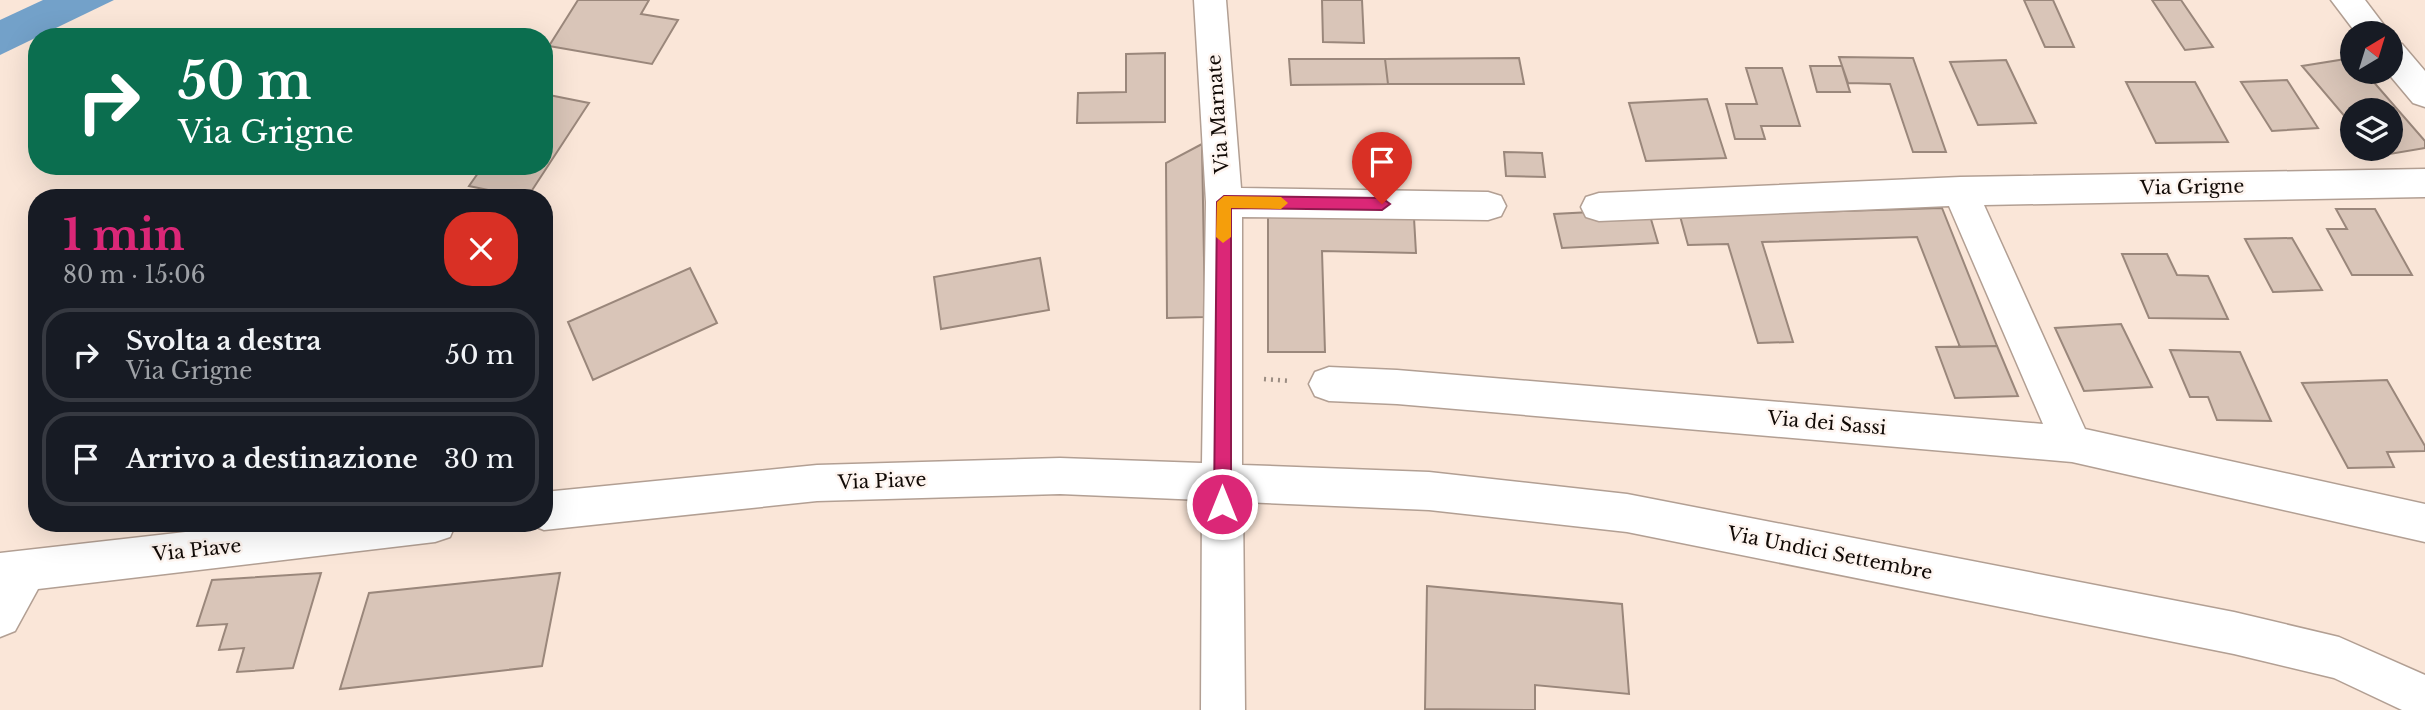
<!DOCTYPE html>
<html lang="it">
<meta charset="utf-8">
<style>
:root{--surface:#171b24;--page:#242831;--text:#f1f3f6;--muted:#9ea1a6;--line:#363941;--accent:#db2777}
body{margin:0;font-family:"Libre Baskerville",serif;background:var(--page);color:var(--text);height:100vh;display:flex;flex-direction:column;font-size:26px;white-space:nowrap}
*{box-sizing:border-box;margin:0}
p{font-size:23px;color:var(--muted)}
.icon{flex:none;width:38px;height:38px;fill:none;stroke:currentColor;stroke-width:2;stroke-linecap:round;stroke-linejoin:round}
.map{position:relative;flex:1;overflow:hidden}
.side{position:absolute;left:28px;top:189px;width:525px;height:343px;display:flex;flex-direction:column;background:var(--surface);border-radius:28px;box-shadow:0 7px 28px #0002}
.side>*{flex:none}
.guide{position:absolute;left:28px;top:28px;width:525px;height:147px;border-radius:28px;box-shadow:0 7px 28px #0002;background:#0b6e4f;color:#fff;overflow:hidden}
.needle{width:46px;rotate:38deg}
.tools{position:absolute;left:2340px;top:21px;display:grid;gap:14px}
.tools a{display:grid;place-items:center;width:63px;height:63px;border-radius:50%;background:var(--surface);box-shadow:0 7px 28px #0002;font-size:35px}
.pin{position:absolute;display:grid;place-items:center;width:60px;height:60px;color:#fff;margin:-72px -30px;border-radius:50% 50% 50% 0;rotate:-45deg;box-shadow:0 0 7px #0007}
.pin .icon{rotate:45deg}
.me{position:absolute;width:77px;margin:-38px;rotate:0deg;stroke-linejoin:round;filter:drop-shadow(0 0 5px #0008)}
.turn{display:flex;align-items:center;gap:24px;height:147px;padding:0 35px;font-size:32px}
.turn .icon{width:91px;height:91px;stroke-width:2.5}
.turn b{display:block;font-size:49px;line-height:60px}
.round{display:grid;place-items:center;flex:none;width:74px;height:74px;border-radius:28px;background:var(--page)}
.head{display:flex;align-items:center;justify-content:space-between;height:119px;padding:0 35px}
h1{font-size:42px;font-weight:800;line-height:52px;color:var(--accent)}
ul{padding:0;list-style:none}
li{display:flex;align-items:center;gap:21px;height:94px;margin:0 14px 10px;padding:0 21px;border:4px solid var(--line);border-radius:28px}
li div{flex:1}
li b{display:block;font-size:26px}
li em{font-style:normal}
.map>svg:first-child{display:block}
.water{fill:#73a1c9}
.building{fill:#d9c5b8;stroke:#9a877b;stroke-width:2}
.lines{fill:none;stroke-linecap:round;stroke-linejoin:round}
.minor-casing{stroke:#b29f93;stroke-width:3}
.path{stroke:#9a8c82;stroke-width:4.5;stroke-dasharray:2 5;stroke-linecap:butt}
.minor{fill:#fff;fill-rule:evenodd}
.route{fill:#db2777;stroke:#8e194d;stroke-width:2}
.slow{fill:#f59e0b}
.labels{text-anchor:middle;dominant-baseline:central;stroke-width:5;stroke-linejoin:round;paint-order:stroke}
.street-label{font-size:19px;fill:#110a06;stroke:#fef5f0}
</style>
<div class="map">
<svg width="2425" height="710" viewBox="0 0 2425 710">
<rect width="100%" height="100%" fill="#fae6d8"/>
<path class="water" d="M43 0H114L0 55V20Z"/>
<path class="building" d="M578 0H649L641 14 678 20 652 64 549 46Z
M1322 0H1362L1364 43 1323 42Z
M2024 0H2053L2074 47H2045Z
M2152 0H2181L2213 47 2185 50Z
M1165 53V122L1077 123 1078 93 1126 92V54Z
M1839 57 1913 58 1946 152H1913L1890 84 1848 83Z
M1519 58 1524 84H1388L1385 59Z
M2352 58V72H2365L2425 141V148L2378 156 2372 149H2390V110H2352V125L2302 66Z
M1289 59H1385L1388 84 1291 85Z
M2006 60 2036 123 1978 125 1950 62Z
M1810 66H1842L1850 92H1817Z
M1746 68H1782L1800 126H1761L1765 139H1735L1726 104H1757Z
M2287 80 2318 128 2272 131 2241 82Z
M2126 82H2195L2228 142 2156 143Z
M544 94 589 103 527 198 469 186 483 166H544Z
M1707 99 1726 158 1646 161 1629 103Z
M1202 144 1205 317 1167 318 1166 163Z
M1504 152 1542 153 1545 177 1506 176Z
M1942 208 1997 346 1960 347 1917 237 1762 242 1793 342 1758 343 1728 244 1688 245 1680 216Z
M1648 209 1658 243 1562 248 1554 214Z
M2336 209H2375L2412 275H2352L2327 229H2347Z
M1268 216 1414 218 1416 253 1322 251 1325 352H1268Z
M2292 238 2322 290 2273 292 2245 239Z
M2122 254H2167L2177 275 2208 276 2228 319 2149 318Z
M1040 258 1049 310 941 329 934 277Z
M690 268 717 323 593 380 568 322Z
M2121 324 2152 387 2084 391 2055 328Z
M1997 346 2018 396 1955 398 1936 347Z
M2170 350 2240 352 2271 421 2217 420 2208 397H2190Z
M2387 380 2425 446V451L2387 452 2394 467 2348 468 2302 383Z
M321 573 293 668 237 672 244 648 219 650 227 624 197 626 212 580Z
M560 573 542 666 340 689 369 593Z
M1427 586 1622 604 1629 694 1535 685V710L1425 709Z"/>
<g class="lines">
<g class="minor-casing">
<path id="minor" d="M1194 0H1226L1241 188 1488 192 1501 196 1506 206 1501 216 1488 220 1242 217V465L1429 472 1627 494 2234 612 2339 637 2425 675V710H2402L2334 678 2234 654 1627 532 1429 510 1243 502 1245 710H1201L1202 500 1060 494 817 501 544 530 529 524 544 523V492L817 465 1060 458 1202 463 1206 202Z
M2331 0H2365L2390 33H2356Z
M2390 41 2402 44 2425 71V107L2413 103 2387 72H2390Z
M2425 169V197L1984 205 2085 429 2425 504V542L2072 462 1397 404 1329 401 1315 396 1309 384 1315 372 1329 367 1397 370 2043 424 1949 206 1599 221 1586 217 1581 207 1586 197 1599 193 1960 177Z
M264 523H456L450 537 435 542 38 589 15 631 0 637V553Z"/>
</g>
<path class="path" d="M1264 379 1291 381"/>
<use href="#minor" class="minor"/>
</g>
<path class="route" d="M1224 196 1382 198 1390 204 1382 210 1231 208V504L1228 510 1222 512 1216 510 1214 504 1217 202Z"/>
<path class="slow" d="M1224 196 1281 197 1288 203 1281 209 1231 208V237L1223 243 1216 237 1217 202Z"/>
<g class="labels">
<g class="street-label">
<text transform="translate(1218 114) rotate(-94)">Via Marnate</text>
<text transform="translate(2192 187) rotate(-1)">Via Grigne</text>
<text transform="translate(1827 423) rotate(5)">Via dei Sassi</text>
<text transform="translate(882 481) rotate(-2)">Via Piave</text>
<text transform="translate(197 550) rotate(-6)">Via Piave</text>
<text transform="translate(1830 553) rotate(11)">Via Undici Settembre</text>
</g>
</g>
</svg>
<div class="tools">
<a><svg class="needle" viewBox="-14 -14 28 28"><path d="M0-13l5 13h-10z" fill="#e53935"/><path d="M0 13l5-13h-10z" fill="#9ea1a6"/></svg></a>
<a><svg class="icon" aria-label="layers" viewBox="0 0 24 24"><path d="M12 4l9 5-9 5-9-5zM3 14l9 5 9-5"/></svg></a>
</div>
<div class="pin" style="left:1382px;top:204px;background:#d93025"><svg class="icon" aria-label="arrive" viewBox="0 0 24 24"><path d="M6 21V4h12l-3 4 3 4H6"/></svg></div>
<svg class="me" style="left:1222px;top:504px" viewBox="-20 -20 40 40"><circle r="17" fill="#db2777" stroke="#fff" stroke-width="3"/><path d="M0-11L8 9 0 5-8 9z" fill="#fff"/></svg>
<div class="guide">
<div class="turn"><svg class="icon" aria-label="right" viewBox="0 0 24 24"><path d="M7 20v-9h11M14 6l5 5-5 5"/></svg><div><b>50 m</b>Via Grigne</div></div>
</div>
<section class="side">
<div class="head"><div><h1>1 min</h1><p>80 m · 15:06</p></div><a class="round" style="background:#d93025;color:#fff"><svg class="icon" aria-label="close" viewBox="0 0 24 24"><path d="M6 6l12 12M18 6L6 18"/></svg></a></div>
<ul>
<li><svg class="icon" aria-label="right" viewBox="0 0 24 24"><path d="M7 20v-9h11M14 6l5 5-5 5"/></svg><div><b>Svolta a destra</b><p>Via Grigne</p></div><em>50 m</em></li>
<li><svg class="icon" aria-label="arrive" viewBox="0 0 24 24"><path d="M6 21V4h12l-3 4 3 4H6"/></svg><div><b>Arrivo a destinazione</b></div><em>30 m</em></li>
</ul>
</section>
</div>
